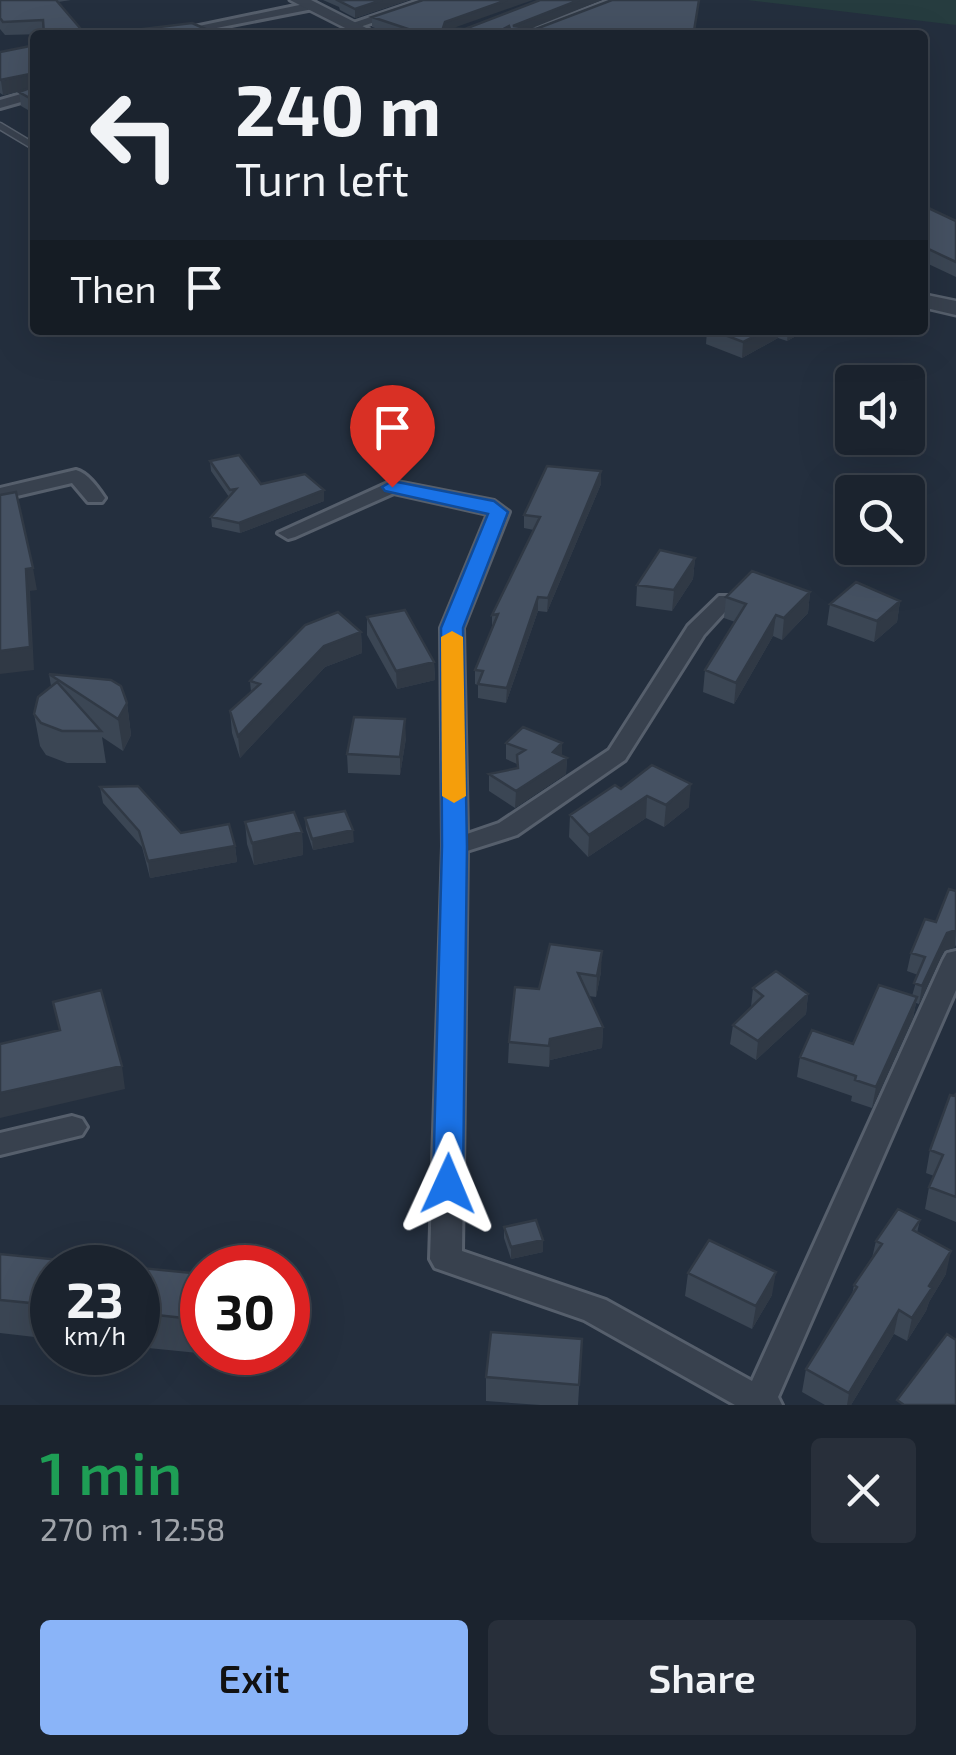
<!DOCTYPE html>
<meta charset="utf-8">
<style>
:root{--surface:#1b232e;--page:#282f3a;--text:#f1f3f6;--muted:#a0a4aa;--line:#39404a;--accent:#8ab4f8}
body{margin:0;font-family:"Exo 2",sans-serif;background:var(--page);color:var(--text);height:100vh;display:flex;flex-direction:column;font-size:38px;white-space:nowrap}
*{box-sizing:border-box;margin:0}
p{font-size:32px;color:var(--muted)}
.icon{flex:none;width:55px;height:55px;fill:none;stroke:currentColor;stroke-width:2;stroke-linecap:round;stroke-linejoin:round}
.map{position:relative;height:1405px;overflow:hidden}
.details{display:flex;flex-direction:column;background:var(--surface);flex:1}
.details>*{flex:none}
.hud{position:absolute;left:30px;top:30px;width:898px;height:305px;border-radius:10px;box-shadow:0 10px 40px #0002,0 0 0 2px var(--line);background:#1b232e;color:var(--text);overflow:hidden}
.controls{position:absolute;left:835px;top:365px;display:grid;gap:20px}
.controls a{display:grid;place-items:center;width:90px;height:90px;border-radius:10px;background:var(--surface);box-shadow:0 10px 40px #0002,0 0 0 2px var(--line);font-size:50px}
.speed{position:absolute;left:30px;top:1245px;display:flex;gap:20px;font-size:50px;font-weight:700;text-align:center}
.speed>*{display:grid;place-content:center;width:130px;height:130px;border-radius:50%;background:var(--surface);box-shadow:0 10px 40px #0002,0 0 0 2px var(--line);line-height:1}
.speed small{font-size:25px;font-weight:400}
.speed .limit{border:15px solid #d22;background:#fff;color:#111}
.pin{position:absolute;display:grid;place-items:center;width:85px;height:85px;color:#fff;margin:-102px -42px;border-radius:50% 50% 50% 0;rotate:-45deg;box-shadow:0 0 10px #0007}
.pin .icon{rotate:45deg}
.me{position:absolute;width:110px;margin:-55px;rotate:1deg;stroke-linejoin:round;filter:drop-shadow(0 0 8px #0008)}
.turn{display:flex;align-items:center;gap:35px;height:210px;padding:0 40px;font-size:45px}
.turn .icon{width:130px;height:130px;stroke-width:2.5}
.turn b{display:block;font-size:70px;line-height:85px}
.then{display:flex;align-items:center;height:95px;padding:0 40px;background:#0003;gap:20px;font-size:38px}
.round{display:grid;place-items:center;flex:none;width:105px;height:105px;border-radius:10px;background:var(--page)}
.head{display:flex;align-items:center;justify-content:space-between;height:170px;padding:0 40px}
h1{font-size:60px;font-weight:600;line-height:75px;color:#1e9e55}
.primary-button{display:flex;gap:20px;margin-top:auto;padding:20px 40px}
.primary-button a{flex:1;height:115px;border-radius:10px;background:var(--accent);color:#111;font-size:40px;font-weight:600;line-height:115px;text-align:center}
.primary-button a+a{background:var(--page);color:var(--text)}
.map>svg:first-child{display:block}
.green{fill:#263c3f}
.lines{fill:none;stroke-linecap:round;stroke-linejoin:round}
.service-casing{stroke:#565f6c;stroke-width:9}
.minor-casing{stroke:#565f6c;stroke-width:6}
.tertiary-casing{stroke:#565f6c;stroke-width:5}
.service{stroke:#38414e;stroke-width:6}
.minor{fill:#38414e;fill-rule:evenodd}
.tertiary{fill:#38414e;fill-rule:evenodd}
.wall{fill:#3b4654}
.shaded-wall{fill:#303945}
.building{fill:#455162;stroke:#303945;stroke-width:2.5}
.route{fill:#1a73e8;stroke:#114b97;stroke-width:2.5}
.slow{fill:#f59e0b}
</style>
<div class="map">
<svg width="956" height="1405" viewBox="0 0 956 1405">
<rect width="100%" height="100%" fill="#242f3e"/>
<path class="green" d="M747 0H956V25Z"/>
<g class="lines">
<g class="service-casing">
<path id="service" d="M0 126 35 147"/>
</g>
<g class="minor-casing">
<path id="minor" d="M421 0H439L354 29 344 26Z
M611 0H628L535 35H517Z
M314 2 320 6 318 8 181 35H156Z
M35 90V98L0 108V100Z
M76 470C88 473 98 488 105 498L102 502H88L72 483 0 500V488Z
M392 481 494 501 509 512 463 628 467 834 499 823 609 750 688 626 719 596H733L736 600 704 635 625 760 517 835 467 851 462 1251 606 1300 752 1381 943 960 947 953 956 951V990L778 1397 782 1405H735L584 1320 435 1268 430 1259 443 846 441 628 488 514 394 493 295 537 288 539 278 533Z
M72 1116 82 1119 87 1127 82 1135 0 1155V1133Z"/>
</g>
<g class="tertiary-casing">
<path id="tertiary" d="M290 0H311L380 35H359Z
M922 294 956 301V315L922 307Z"/>
</g>
<use href="#service" class="service"/>
<use href="#minor" class="minor"/>
<use href="#tertiary" class="tertiary"/>
</g>
<path class="wall" d="M0 0H71L58 2 44 34 5 35 0 29Z
M323 0H409L355 18 340 10 339 7Z
M540 0 531 28 536 29 699 0 694 35H397L372 27V17L465 29Z
M35 45V114L21 106 19 92 21 91 3 95 0 93V52Z
M922 205 956 221V277L922 261Z
M707 330H818L805 337 798 335 787 341 778 338 742 358 706 344Z
M210 461 261 484 324 490V501L240 533 212 527 211 517 229 497 211 471Z
M601 471V484L547 612 538 611 506 703 478 698V685L475 684V670L492 628V615L534 530 524 528V515Z
M695 558 693 579 672 611 636 606 637 585Z
M810 592 808 613 782 640 773 636 734 704 703 692 705 670 735 622 724 618 726 597Z
M900 601 897 622 874 642 827 625 830 604Z
M367 617 434 662 435 680 397 689 367 635Z
M361 632 362 653 325 667 240 758 232 733 230 711 251 692 250 681Z
M49 674 127 703 131 735 123 751 102 737 106 763H67L46 755 40 746 34 714 51 686Z
M406 738 400 775 348 773 347 754Z
M506 743H562V755L567 758 566 774 515 808 489 791V774L517 768V764L506 759Z
M100 787 181 833 235 846 237 862 150 878 142 847 103 803Z
M621 789 689 807 664 827 646 818 588 857 569 837 570 815Z
M305 818 354 842 313 850 306 829Z
M245 822 302 832 303 855 254 865 247 844Z
M956 891V945L955 947 944 951 919 1004 916 1003 913 1018 872 1108 851 1101 852 1096 797 1077 800 1057 853 1044 912 996 918 975 907 971 911 953 936 922Z
M550 944 601 972 596 997 588 996 603 1027 602 1048 550 1060 549 1067 508 1063 509 1042 539 989Z
M753 988 808 994 806 1014 756 1060 730 1044 733 1025 751 1007Z
M956 1093V1222L925 1209 929 1187 934 1176 926 1173 930 1150Z
M920 1220 917 1233 946 1274 929 1302 926 1311 907 1341 894 1334 851 1405H825L802 1392 806 1369 852 1295 854 1285 872 1258 876 1241Z
M504 1227 543 1240V1252L511 1259 504 1238Z
M0 1254 202 1274V1352H261L259 1359 138 1347V1268H52V1339L0 1333Z
M688 1273 772 1295 752 1329 685 1296Z
M582 1339 578 1405H540L486 1401V1377Z"/>
<path class="shaded-wall" d="M382 0H409L355 18V9Z
M507 0H533L445 31 444 35 445 22Z
M579 0H602L515 35 513 26Z
M509 26V35H492Z
M35 73V88L3 95 1 81Z
M766 330H779L778 338 742 358 743 342Z
M788 330H799L798 335 787 341Z
M806 330H818L805 337Z
M601 471V484L547 612 548 598Z
M324 490V501L240 533 239 523Z
M695 558 693 579 672 611 674 590Z
M33 568 37 590 30 591 34 670 0 674V651L26 569Z
M810 592 808 613 782 640 784 618Z
M538 597V611L506 703 507 688Z
M900 601 897 622 874 642 877 621Z
M776 615 773 636 734 704 736 683Z
M361 632 362 653 325 667 240 758 238 736 324 646Z
M434 662 435 680 397 689 396 671Z
M127 703 131 735 123 751 118 719Z
M405 719 406 738 400 775V757Z
M562 743V759L567 758 566 774 515 808 516 791Z
M691 784 689 807 664 827 666 805Z
M647 796 646 818 588 857 589 835Z
M353 830 354 842 313 850 312 839Z
M302 832 303 855 254 865 252 843Z
M235 846 237 862 150 878 148 861Z
M956 930 955 947 944 951 919 1004 922 986 947 933Z
M602 951 601 972 596 997 597 976Z
M808 994 806 1014 756 1060 758 1041Z
M917 997 913 1018 872 1108 876 1087Z
M603 1027 602 1048 550 1060 549 1067 550 1039Z
M122 1066 125 1089 0 1118V1093Z
M543 1240V1252L511 1259V1247Z
M951 1251 946 1274 929 1302 926 1311 907 1341 912 1318 929 1286Z
M776 1272 772 1295 752 1329 756 1306Z
M899 1310 894 1334 851 1405H847L849 1393Z"/>
<path class="building" d="M0 0H56L86 35H44L43 20 3 22 0 18Z
M346 0H382L355 9 339 1Z
M423 0H507L445 22 443 28 465 29 540 0H579L513 26 536 29 612 0H699L694 31H657L655 35H512L509 26 492 35H426L372 17Z
M192 23 219 35H94Z
M35 45V73L0 80V52Z
M35 86V101L19 92Z
M922 205 956 221V262L922 246Z
M712 330H766L743 342Z
M239 455 261 484 305 474 324 490 239 523 211 517 236 489 230 490 210 461Z
M547 466 601 471 548 598 538 597 507 688 478 684 483 671 475 670 498 614 492 615 540 517 524 515Z
M16 492 33 568 26 569 30 647 0 651V495Z
M660 550 695 558 674 590 637 585Z
M752 571 810 592 784 618 776 615 736 683 705 670 746 604 726 597Z
M856 582 900 601 877 621 830 604Z
M405 610 434 662 396 671 367 617Z
M338 612 361 632 324 646 238 736 230 711 260 684 250 681 305 625Z
M49 674 111 680 121 686 127 703 118 719Z
M57 682 101 731H62L41 723 34 714 38 697Z
M354 717 405 719 400 757 347 754Z
M523 727 562 743 553 752 567 758 516 791 489 774 518 768 517 755 525 750 506 743Z
M652 765 691 784 666 805 647 796 589 835 570 815 615 785 621 789Z
M138 786 181 833 229 824 235 846 148 861 139 831 100 787Z
M345 811 353 830 312 839 305 818Z
M294 812 302 832 252 843 245 822Z
M949 889 956 891V930L947 933 922 986 914 983 925 957 911 953 925 919 936 922Z
M550 944 602 951 597 976 578 973 603 1027 550 1039 549 1046 509 1042 515 987 539 989Z
M776 971 808 994 758 1041 733 1025 763 996 753 988Z
M879 985 917 997 876 1087 855 1080 856 1076 800 1057 812 1030 853 1044Z
M101 990 122 1066 0 1093V1044L60 1030 53 1002Z
M956 1093V1197L929 1187 943 1155 930 1150 950 1095 955 1096Z
M898 1209 920 1220 913 1230 951 1251 929 1286 932 1288 912 1318 899 1310 849 1393 806 1369 857 1287 854 1285 882 1244 876 1241Z
M536 1220 543 1240 511 1247 504 1227Z
M709 1240 776 1272 756 1306 688 1273Z
M0 1254 202 1274V1320L138 1313V1268H52V1305L0 1300Z
M491 1332 582 1339 579 1385 486 1377Z
M947 1334 956 1340V1405H904L897 1400Z"/>
<path class="route" d="M392 481 494 501 508 512 463 628 467 846 463 1184 459 1192 448 1196 437 1192 433 1184 442 846 441 628 488 514 385 491 382 487Z"/>
<path class="slow" d="M452 631 463 637 466 796 454 803 442 796 441 637Z"/>
</svg>
<div class="controls">
<a><svg class="icon" aria-label="sound" viewBox="0 0 24 24"><path d="M4 9h4l5-4v14l-5-4H4zM17 9q2 3 0 6"/></svg></a>
<a><svg class="icon" aria-label="search" viewBox="0 0 24 24"><circle cx="10" cy="10" r="6"/><path d="M15 15l6 6"/></svg></a>
</div>
<div class="speed"><div>23<small>km/h</small></div><div class="limit">30</div></div>
<div class="pin" style="left:392px;top:487px;background:#d93025"><svg class="icon" aria-label="arrive" viewBox="0 0 24 24"><path d="M6 21V4h12l-3 4 3 4H6"/></svg></div>
<svg class="me" style="left:448px;top:1184px" viewBox="-20 -20 40 40"><path d="M0-17L14 15 0 8-14 15z" fill="#1a73e8" stroke="#fff" stroke-width="4"/></svg>
<div class="hud">
<div class="turn"><svg class="icon" aria-label="left" viewBox="0 0 24 24"><path d="M17 20v-9H6M10 6l-5 5 5 5"/></svg><div><b>240 m</b>Turn left</div></div>
<div class="then">Then<svg class="icon" aria-label="arrive" viewBox="0 0 24 24"><path d="M6 21V4h12l-3 4 3 4H6"/></svg></div>
</div>
</div>
<section class="details">
<div class="head"><div><h1>1 min</h1><p>270 m · 12:58</p></div><a class="round"><svg class="icon" aria-label="close" viewBox="0 0 24 24"><path d="M6 6l12 12M18 6L6 18"/></svg></a></div>
<div class="primary-button"><a>Exit</a><a>Share</a></div>
</section>
